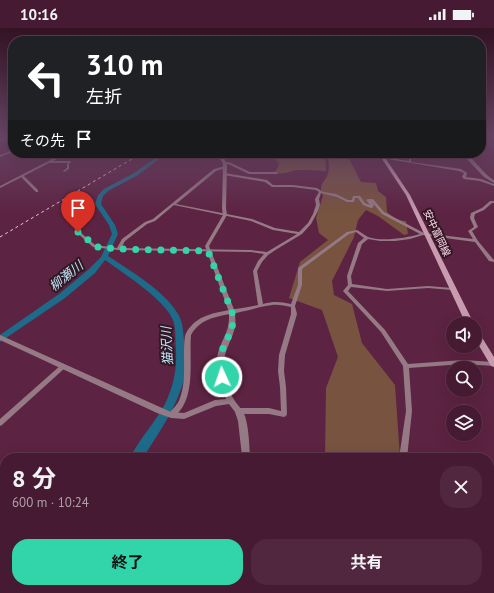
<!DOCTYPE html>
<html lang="ja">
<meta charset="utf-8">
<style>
:root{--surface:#461a32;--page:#50273e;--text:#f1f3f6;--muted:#b0a1ac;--line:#5e384d;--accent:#32d4a9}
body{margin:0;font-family:"PT Sans","Noto Sans JP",sans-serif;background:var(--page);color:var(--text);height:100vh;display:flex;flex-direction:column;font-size:15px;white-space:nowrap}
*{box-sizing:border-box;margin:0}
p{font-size:13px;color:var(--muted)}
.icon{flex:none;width:22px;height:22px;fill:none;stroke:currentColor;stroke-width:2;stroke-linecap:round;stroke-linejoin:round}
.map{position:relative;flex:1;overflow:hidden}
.drawer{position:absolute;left:0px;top:425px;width:494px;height:140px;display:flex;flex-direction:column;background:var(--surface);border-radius:16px 16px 0 0;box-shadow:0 4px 16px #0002,0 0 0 1px var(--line)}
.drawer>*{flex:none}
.top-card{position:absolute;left:8px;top:8px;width:478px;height:122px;border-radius:16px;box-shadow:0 4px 16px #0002,0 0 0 1px var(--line);background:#202124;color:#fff;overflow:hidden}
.fabs{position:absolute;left:446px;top:289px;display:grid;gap:8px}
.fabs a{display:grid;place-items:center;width:36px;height:36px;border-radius:50%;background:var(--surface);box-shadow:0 4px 16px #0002,0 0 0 1px var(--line);font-size:20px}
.pin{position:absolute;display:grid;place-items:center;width:34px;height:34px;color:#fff;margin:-41px -17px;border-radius:50% 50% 50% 0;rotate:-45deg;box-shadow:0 0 4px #0007}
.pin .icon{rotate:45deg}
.me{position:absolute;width:44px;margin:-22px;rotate:357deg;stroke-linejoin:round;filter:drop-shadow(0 0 3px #0008)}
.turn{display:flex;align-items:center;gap:14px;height:84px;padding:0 12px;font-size:18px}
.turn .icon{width:52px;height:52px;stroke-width:2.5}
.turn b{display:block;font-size:28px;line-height:34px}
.then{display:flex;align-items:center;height:38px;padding:0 12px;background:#0003;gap:8px;font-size:15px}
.round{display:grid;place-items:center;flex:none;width:42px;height:42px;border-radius:16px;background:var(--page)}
.headline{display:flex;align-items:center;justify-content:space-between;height:68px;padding:0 12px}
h1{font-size:24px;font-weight:700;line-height:30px}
.button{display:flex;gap:8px;margin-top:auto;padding:8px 12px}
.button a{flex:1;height:46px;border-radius:16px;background:var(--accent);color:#111;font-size:16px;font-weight:700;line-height:46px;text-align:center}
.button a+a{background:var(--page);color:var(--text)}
.status{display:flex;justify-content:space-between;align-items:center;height:28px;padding:0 20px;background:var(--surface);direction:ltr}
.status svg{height:11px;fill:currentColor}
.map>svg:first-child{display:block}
.green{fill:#775340}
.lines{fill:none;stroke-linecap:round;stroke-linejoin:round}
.river{fill:#1d6b89;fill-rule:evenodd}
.minor{fill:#957985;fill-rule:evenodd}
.tertiary{fill:#957985;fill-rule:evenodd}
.secondary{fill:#c89baf;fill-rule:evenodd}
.rail{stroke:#ecc5d7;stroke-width:1;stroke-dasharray:3 3;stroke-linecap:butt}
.route{stroke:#32d4a9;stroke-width:7;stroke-dasharray:0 12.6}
.labels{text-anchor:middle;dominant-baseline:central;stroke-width:4;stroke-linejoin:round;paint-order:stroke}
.far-street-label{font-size:10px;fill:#fed9e9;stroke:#321825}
.water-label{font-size:13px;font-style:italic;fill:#bee3f6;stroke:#321825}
</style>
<div class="status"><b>10:16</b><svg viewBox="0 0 49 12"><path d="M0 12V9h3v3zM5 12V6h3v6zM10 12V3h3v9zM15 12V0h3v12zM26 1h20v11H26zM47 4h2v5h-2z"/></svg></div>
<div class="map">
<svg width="494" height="565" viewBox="0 0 494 565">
<rect width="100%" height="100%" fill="#5d2342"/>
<path class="green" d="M281 125H325L326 143C317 142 306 142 297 142 290 143 283 148 275 144L279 138 278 134 275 131Z
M327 125H346L361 154 376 155 378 163 386 169 387 184 397 192 406 193 408 206 404 207 378 188 366 182 358 192 354 209 332 253 334 267 352 276 362 315 395 357 400 430H325L326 360 338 329 322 282 289 270 300 234 328 212 319 205 316 190 323 168C317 154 326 155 328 145 330 139 328 131 327 125Z
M313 560H397V565H312Z"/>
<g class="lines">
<path class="river" d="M481 112 494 117V119L481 114Z
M162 125H167L138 147 108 163 103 168 101 176 115 197 118 206 108 228C130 243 164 262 178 286 183 294 183 303 184 312 185 323 186 335 185 346 179 377 159 404 143 430H130C139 411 155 395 165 376 173 359 177 342 176 323 175 314 176 304 174 295 169 274 123 245 105 232L95 245 65 270 0 314V307L59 266 89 241 101 229 112 206 109 197 95 176 98 167 104 161 134 145Z
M21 560H36L34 565H19Z"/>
<path class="minor" d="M13 108V110L0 113V111Z
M13 122V124L0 129V127Z
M410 125H413L410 128 411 130V134L461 141 467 145 466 149 481 151 494 156V158L480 153 464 151 462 149 464 145 459 143 382 130 383 129 409 133V130L407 128Z
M49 133H70L71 134 69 136V141L64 144 63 143 67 140V136L68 135H48V133Z
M225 134H229L250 144H277L278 145 277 146H249L228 136H224V135Z
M225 138H226V140L216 143 176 176 252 191 275 200 299 204 308 195 313 186 316 177 315 171 319 164 316 162 293 159H272L265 154 224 147V145H225L267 152 273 157H293L317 160 323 164 336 166 348 172H352L353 168H360L365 175 370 177 366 172 368 171H373L384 184 424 205 473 211 468 203 474 199 470 190 471 185 482 180 490 173H494V175H492L484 182 475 186 474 190 478 199 472 203 478 213 493 231 494 232V234L489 233 475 214 423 207 410 211 395 213H380L368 211 362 216 351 248 352 256 387 261 428 258 452 260 454 261 452 262 428 260 387 263 351 259 348 263 385 302 408 336 463 332 494 334V338L463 336 409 340 412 383 407 430H399L406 383 403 338 381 304 343 263 348 257 347 248 358 215 364 210 356 204 349 206 302 241V257L295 278 297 286 285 327 284 343 286 359 287 386 286 388 284 389 269 386H238L236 385 235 383 236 381 238 380H269L281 383 280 359 278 343 279 327 291 286V279C285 278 278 276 272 277 263 278 254 281 245 283 225 288 202 287 191 307 189 331 196 368 177 386 174 389 173 390 169 389L168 387C172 381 178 377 180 370 185 356 184 341 184 327 184 321 184 314 185 308 187 301 194 294 201 290 217 282 241 281 258 277L253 243 258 233 264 226 251 224 118 222 93 219 76 204 77 203H79L95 217 117 220 122 211 145 194 153 191 214 141ZM321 165 337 169 347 174H354L355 170H358L363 177 371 180H372L374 177 371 173 382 186 420 206C407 210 381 214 368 209 364 207 361 204 357 202L347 204 298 240V257L291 276C280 274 275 273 263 276L257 243 262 234 268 227 277 221 302 206 311 196 318 183 320 177 319 171ZM174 177 251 193 273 202 297 206 267 224 251 222 121 220 125 213 147 196 155 193Z
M21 147H23L38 162V164H36L21 149Z
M61 337H65L66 339 2 397 0 398V391Z
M205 560H215L214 565H204Z
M440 560H450L452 565H442Z"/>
<path class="tertiary" d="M64 125H69L0 160V158Z
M217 125H221L227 136 226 180 227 187 209 218 235 284C235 289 236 294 235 299 232 313 223 323 224 338 224 348 228 361 233 370 237 377 242 380 245 388 249 401 249 415 250 428L249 430H243L242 428 238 393 235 384 229 376 216 378 184 391 171 390 157 385 0 312V307L171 384 184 385 215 372 226 371C220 357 214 340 218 325 223 308 230 304 229 284L205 218 223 187 222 180 223 136Z
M461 125C463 125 464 125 465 125 471 127 484 147 494 152V155L484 149Z"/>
<path class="secondary" d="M378 125H382L410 167 474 296H466L406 167Z
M475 302 478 303 494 329V339L491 338 475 311Z"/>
<path class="rail" d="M0 209 142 125"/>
</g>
<linearGradient id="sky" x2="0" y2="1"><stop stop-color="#331324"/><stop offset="0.58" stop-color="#674565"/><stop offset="1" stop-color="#674565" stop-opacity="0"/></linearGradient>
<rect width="494" height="186" fill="url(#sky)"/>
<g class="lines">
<path class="route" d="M78 204 97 219 118 221 208 223 232 284C235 303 228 306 222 323 219 332 221 340 222 349"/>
</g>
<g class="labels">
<g class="far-street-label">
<text transform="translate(437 205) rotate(65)">安中富岡線</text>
</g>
<g class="water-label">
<text transform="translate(66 248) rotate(-39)">柳瀬川</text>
<text transform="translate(167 318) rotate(-93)">猫沢川</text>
</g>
</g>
</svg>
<div class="fabs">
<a><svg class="icon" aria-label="sound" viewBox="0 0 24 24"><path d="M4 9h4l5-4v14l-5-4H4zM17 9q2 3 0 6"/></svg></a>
<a><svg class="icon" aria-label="search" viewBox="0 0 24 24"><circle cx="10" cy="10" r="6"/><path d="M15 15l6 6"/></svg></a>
<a><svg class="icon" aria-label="layers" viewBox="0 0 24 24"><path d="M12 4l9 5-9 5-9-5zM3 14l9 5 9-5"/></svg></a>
</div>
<div class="pin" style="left:78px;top:204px;background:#d93025"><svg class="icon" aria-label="arrive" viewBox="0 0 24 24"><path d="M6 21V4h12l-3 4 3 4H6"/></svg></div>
<svg class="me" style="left:222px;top:349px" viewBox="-20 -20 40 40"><circle r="17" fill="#32d4a9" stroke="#fff" stroke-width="3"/><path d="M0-11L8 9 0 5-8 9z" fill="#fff"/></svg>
<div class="top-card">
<div class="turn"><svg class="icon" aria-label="left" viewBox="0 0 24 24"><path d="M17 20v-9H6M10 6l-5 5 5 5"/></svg><div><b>310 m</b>左折</div></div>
<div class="then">その先<svg class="icon" aria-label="arrive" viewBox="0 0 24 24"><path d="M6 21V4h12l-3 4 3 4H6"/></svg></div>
</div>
<section class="drawer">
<div class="headline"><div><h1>8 分</h1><p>600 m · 10:24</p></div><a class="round"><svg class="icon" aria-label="close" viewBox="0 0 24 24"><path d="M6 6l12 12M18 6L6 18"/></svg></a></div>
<div class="button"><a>終了</a><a>共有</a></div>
</section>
</div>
